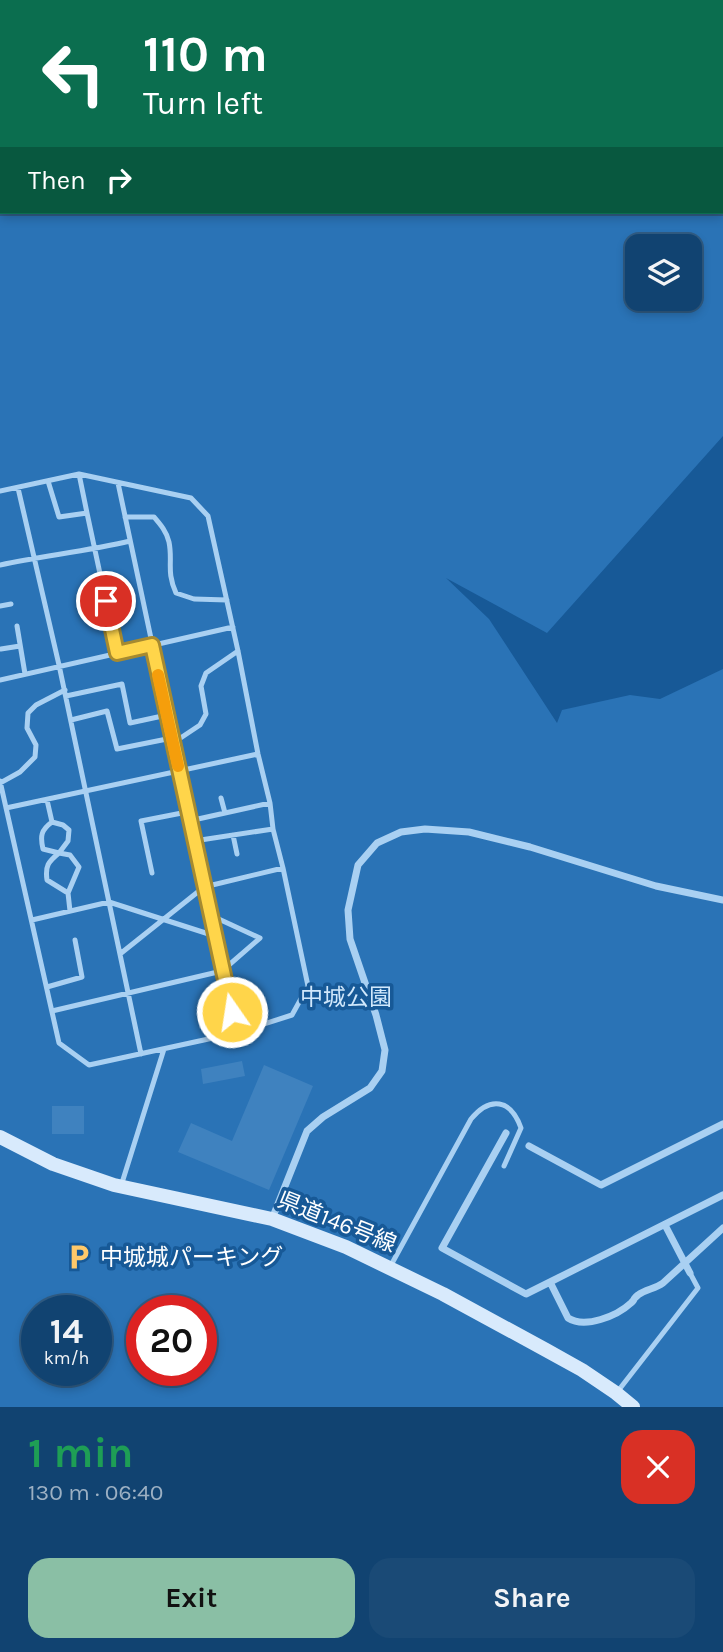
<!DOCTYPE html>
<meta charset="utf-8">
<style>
:root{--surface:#114371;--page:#1a4a76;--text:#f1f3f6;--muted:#9cb0c3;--line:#305c84;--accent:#8abfa5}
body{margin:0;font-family:Karla,"Noto Sans JP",sans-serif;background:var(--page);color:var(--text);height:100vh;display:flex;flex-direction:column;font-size:26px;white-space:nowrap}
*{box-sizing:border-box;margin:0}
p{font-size:23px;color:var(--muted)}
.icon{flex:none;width:38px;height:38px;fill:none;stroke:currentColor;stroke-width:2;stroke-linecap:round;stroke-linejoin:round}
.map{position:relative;height:1407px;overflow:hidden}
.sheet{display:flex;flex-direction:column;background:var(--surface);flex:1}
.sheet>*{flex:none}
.guide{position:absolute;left:0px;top:0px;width:724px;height:214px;box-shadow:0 4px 10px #0003,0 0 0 2px var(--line);background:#0b6e4f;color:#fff;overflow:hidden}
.controls{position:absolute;left:625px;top:234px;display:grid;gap:14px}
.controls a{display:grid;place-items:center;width:77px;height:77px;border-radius:14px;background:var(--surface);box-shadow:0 4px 10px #0003,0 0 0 2px var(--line);font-size:35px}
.speed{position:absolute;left:21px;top:1295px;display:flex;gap:14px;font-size:35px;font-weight:700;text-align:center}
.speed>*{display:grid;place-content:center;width:91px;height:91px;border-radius:50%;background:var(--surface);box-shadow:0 4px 10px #0003,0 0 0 2px var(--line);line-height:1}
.speed small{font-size:18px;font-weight:400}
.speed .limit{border:10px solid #d22;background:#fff;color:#111}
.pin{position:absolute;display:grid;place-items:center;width:60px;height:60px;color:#fff;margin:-30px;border:4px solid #fff;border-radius:50%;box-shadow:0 2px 7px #0007}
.me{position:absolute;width:77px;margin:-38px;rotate:347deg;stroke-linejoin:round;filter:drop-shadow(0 0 5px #0008)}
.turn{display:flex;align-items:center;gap:24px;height:147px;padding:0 28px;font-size:32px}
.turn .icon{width:91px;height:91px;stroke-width:2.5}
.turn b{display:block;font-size:49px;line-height:60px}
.then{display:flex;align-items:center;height:66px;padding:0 28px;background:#0003;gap:14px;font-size:26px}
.round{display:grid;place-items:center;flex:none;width:74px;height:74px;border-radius:21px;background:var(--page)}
.summary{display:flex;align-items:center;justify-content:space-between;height:119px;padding:0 28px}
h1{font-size:42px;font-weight:700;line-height:52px;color:#1e9e55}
.cta{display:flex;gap:14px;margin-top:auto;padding:14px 28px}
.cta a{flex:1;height:80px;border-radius:21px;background:var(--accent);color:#111;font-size:28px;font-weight:700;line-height:80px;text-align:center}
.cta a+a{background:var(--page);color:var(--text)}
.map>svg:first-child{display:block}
.green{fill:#2a73b6;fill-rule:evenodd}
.building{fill:#3f82bf}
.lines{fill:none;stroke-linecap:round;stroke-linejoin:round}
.lane{stroke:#a9d0f2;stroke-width:5}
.street{stroke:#a9d0f2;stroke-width:7}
.secondary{stroke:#d8eafc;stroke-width:14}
.route-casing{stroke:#a68a30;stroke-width:18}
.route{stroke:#ffd54a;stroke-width:12}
.slow{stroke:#f59e0b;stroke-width:12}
.labels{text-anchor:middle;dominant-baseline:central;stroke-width:7;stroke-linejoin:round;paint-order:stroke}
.park-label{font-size:23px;fill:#d1e8fc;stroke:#175997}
.street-label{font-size:23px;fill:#fff;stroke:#175997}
.poi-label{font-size:23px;fill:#fff;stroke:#175997;text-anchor:start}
</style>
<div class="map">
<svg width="723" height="1407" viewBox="0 0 723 1407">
<rect width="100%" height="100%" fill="#175997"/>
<path class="green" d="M0 0H723V436L547 633 446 578 489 619 557 723 562 710 630 695 660 699 723 669V1407H0ZM2 2H723V212H2ZM637 247H690V299H637ZM37 1311H96V1370H37ZM142 1311H201V1370H142Z"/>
<path class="building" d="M242 1061 245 1076 203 1084 201 1069Z
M264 1065 313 1086 269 1190 178 1152 191 1123 232 1141Z
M52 1106H84V1134H52Z"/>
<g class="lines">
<path class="lane" d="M79 474 87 513
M48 481 59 517 87 513 117 653
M118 483 194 841 236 1033
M18 488 59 665 141 1054
M0 491 79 474 191 498 208 516 238 651 258 754 270 803 273 829 283 868 308 986 292 1015 236 1033 89 1065 59 1043 0 781
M125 517H154C160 524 167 532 169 542 173 562 166 571 176 593L194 599 227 600
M0 565C43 556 87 551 130 541
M0 606 11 604
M17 626 25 674
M1 649 20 646
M0 680 233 627
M66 696 122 684 130 723 167 715
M71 720 107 711 117 749 172 738
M173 743 200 725 206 714 201 686 206 673 238 651
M0 783 20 772 35 757 36 745 27 728 28 713 36 705 65 690
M221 798 225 813
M47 800 52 822 63 825 69 830 68 841 59 853 70 855 79 867 68 893 70 911
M6 808 258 754
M189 821 270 803
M52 822C41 830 40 836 43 849L59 853C48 862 45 866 47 880L68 893
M233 835 237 854
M194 841 273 829
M152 873 141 821 187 812
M32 920 109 902 215 936
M120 954 204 887 283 868
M47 987 82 977 75 940
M52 1011 222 971 260 938 210 915
M121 1186 164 1049
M390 1267 471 1119C490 1096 511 1099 521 1128L504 1166
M618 1391 698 1288 690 1273"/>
<path class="street" d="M506 1133 442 1248 526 1294 550 1282
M529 1146 601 1185 723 1124
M723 1195 550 1282 568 1318C585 1329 617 1316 631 1303 637 1297 631 1301 638 1295 646 1289 655 1289 663 1283L723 1228
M272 1219 307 1131 323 1117 370 1088 382 1071 385 1050 376 1015 350 939 348 910 358 865 377 843 401 832 425 829 469 832 530 847 656 886 723 900
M665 1225 690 1273"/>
<path class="secondary" d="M0 1137 53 1164 114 1185 272 1219 346 1247 443 1294 546 1350 582 1370 616 1393 633 1407"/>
</g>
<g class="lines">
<g class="route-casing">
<path id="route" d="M106 601 117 653 152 645 232 1012"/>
</g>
<use href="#route" class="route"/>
<path class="slow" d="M158 675 178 766"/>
</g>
<defs>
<g id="parking-bare" transform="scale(2.1)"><path d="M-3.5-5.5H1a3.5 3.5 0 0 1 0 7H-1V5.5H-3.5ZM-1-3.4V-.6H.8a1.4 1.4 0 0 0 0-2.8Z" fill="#ffc96a" stroke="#175997" stroke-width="2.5" paint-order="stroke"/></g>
</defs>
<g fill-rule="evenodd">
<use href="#parking-bare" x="79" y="1257"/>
</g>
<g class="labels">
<g class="park-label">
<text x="346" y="997">中城公園</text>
</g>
<g class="street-label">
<text transform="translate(337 1222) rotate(22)">県道146号線</text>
</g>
<g class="poi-label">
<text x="100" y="1257">中城城パーキング</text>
</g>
</g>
</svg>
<div class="controls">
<a><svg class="icon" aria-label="layers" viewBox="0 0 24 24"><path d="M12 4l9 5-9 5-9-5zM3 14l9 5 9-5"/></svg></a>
</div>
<div class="speed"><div>14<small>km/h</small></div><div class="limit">20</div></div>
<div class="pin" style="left:106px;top:601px;background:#d93025"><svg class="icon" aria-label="arrive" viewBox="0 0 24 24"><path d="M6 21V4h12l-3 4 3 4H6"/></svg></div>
<svg class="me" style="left:232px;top:1012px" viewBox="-20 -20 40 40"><circle r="17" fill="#ffd54a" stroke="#fff" stroke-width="3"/><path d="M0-11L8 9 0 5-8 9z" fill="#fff"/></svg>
<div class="guide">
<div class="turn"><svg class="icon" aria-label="left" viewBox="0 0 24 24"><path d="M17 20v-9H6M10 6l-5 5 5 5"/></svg><div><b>110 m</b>Turn left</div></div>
<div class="then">Then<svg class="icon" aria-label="right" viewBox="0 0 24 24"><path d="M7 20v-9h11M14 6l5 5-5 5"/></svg></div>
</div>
</div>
<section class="sheet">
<div class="summary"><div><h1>1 min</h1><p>130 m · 06:40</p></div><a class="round" style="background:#d93025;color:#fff"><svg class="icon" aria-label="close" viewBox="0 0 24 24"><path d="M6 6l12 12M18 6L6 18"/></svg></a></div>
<div class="cta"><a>Exit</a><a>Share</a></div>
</section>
